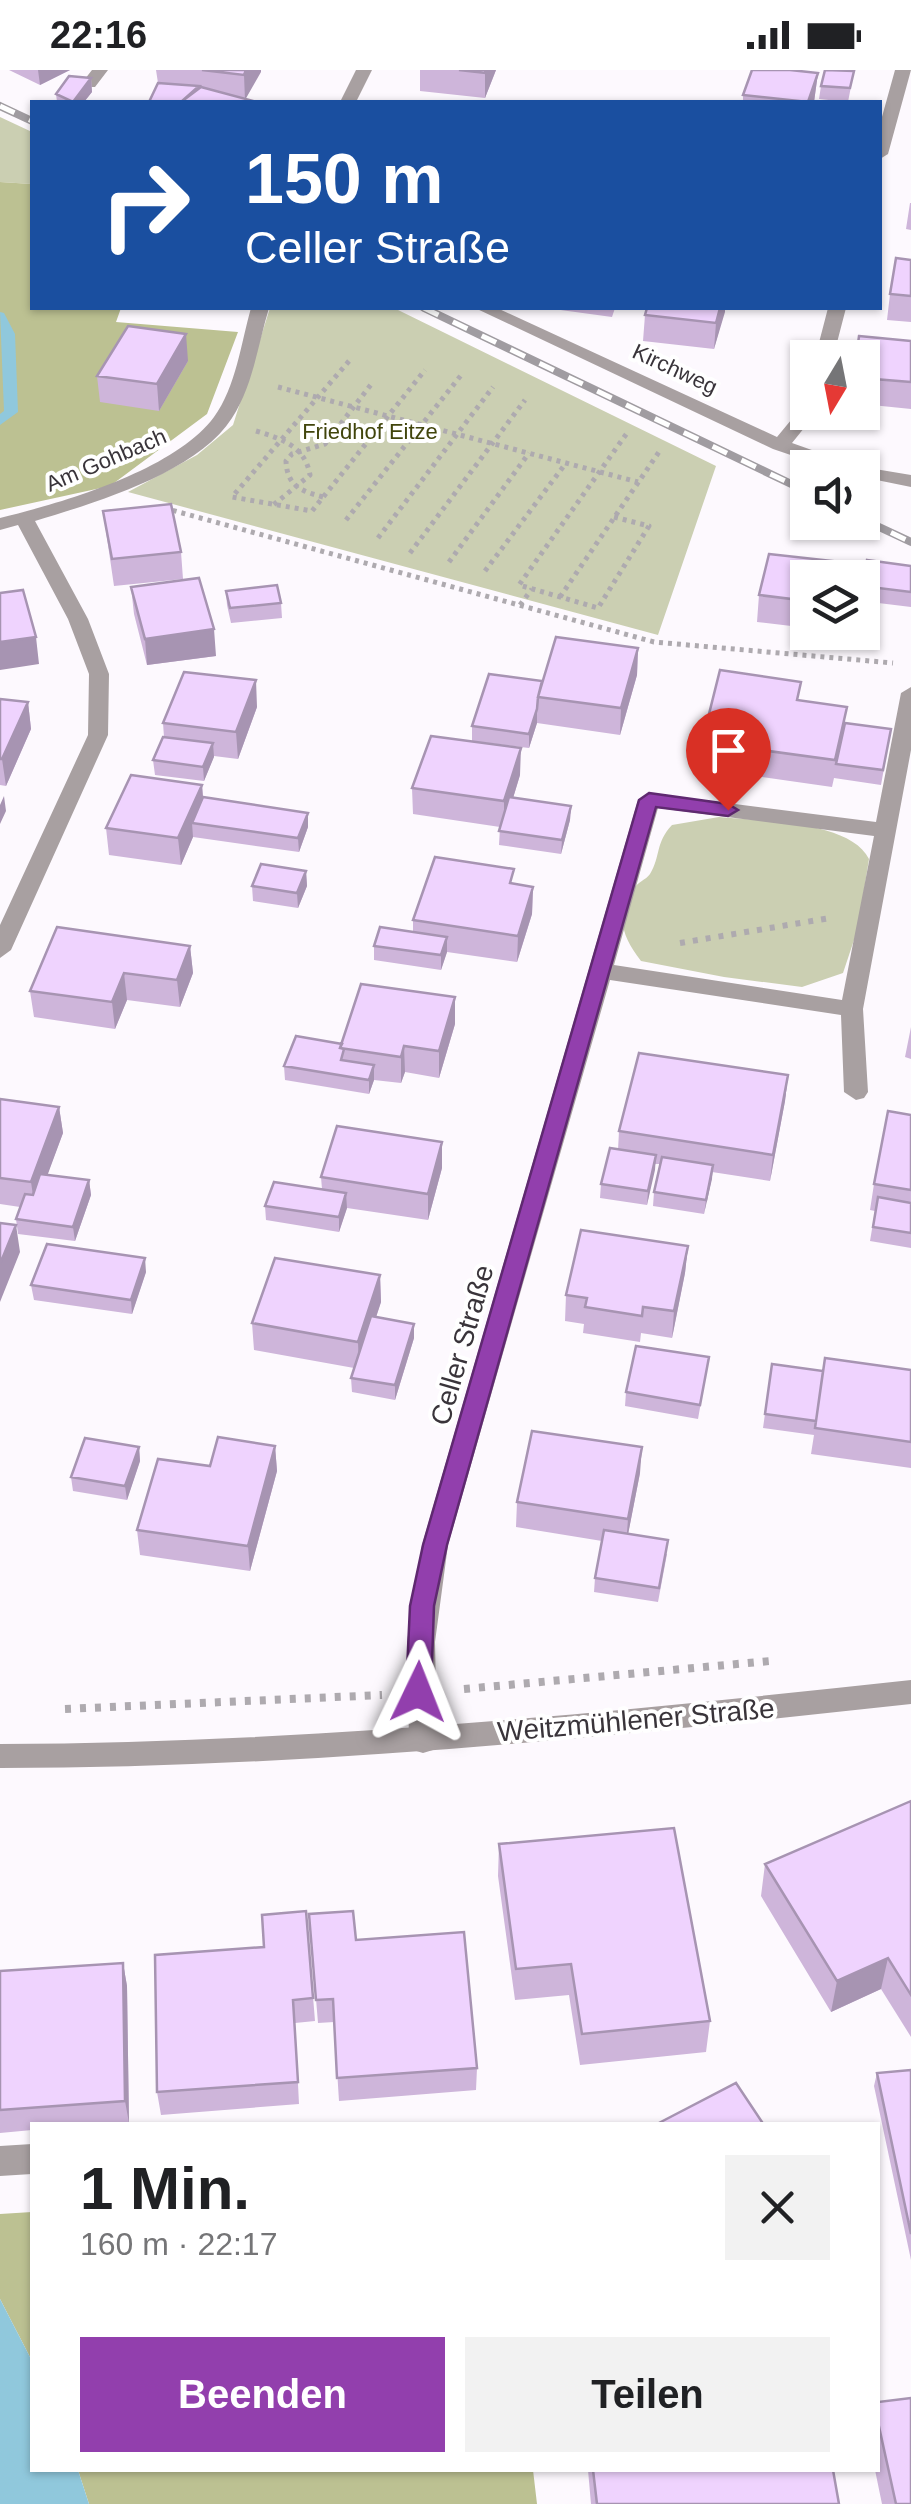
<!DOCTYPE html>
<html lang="de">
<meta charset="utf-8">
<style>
:root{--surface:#fff;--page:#f2f2f2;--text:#202124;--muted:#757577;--accent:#923fad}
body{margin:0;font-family:Arial,sans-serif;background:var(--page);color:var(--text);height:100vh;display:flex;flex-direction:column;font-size:38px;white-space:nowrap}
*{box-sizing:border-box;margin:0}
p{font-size:32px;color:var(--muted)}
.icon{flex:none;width:55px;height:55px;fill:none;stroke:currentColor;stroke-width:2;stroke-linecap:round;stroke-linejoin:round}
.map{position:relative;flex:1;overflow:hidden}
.details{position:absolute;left:30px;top:2052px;width:850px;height:350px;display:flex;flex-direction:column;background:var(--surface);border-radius:0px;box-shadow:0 2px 8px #0004}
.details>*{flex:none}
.guide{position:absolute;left:30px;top:30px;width:852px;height:210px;border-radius:0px;box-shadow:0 2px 8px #0004;background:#1a4fa0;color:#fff;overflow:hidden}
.needle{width:65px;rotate:190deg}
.controls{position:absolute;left:790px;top:270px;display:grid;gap:20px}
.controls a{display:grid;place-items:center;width:90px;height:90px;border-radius:0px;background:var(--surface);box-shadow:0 2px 8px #0004;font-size:50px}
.pin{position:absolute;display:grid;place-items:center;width:85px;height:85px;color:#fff;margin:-102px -42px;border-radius:50% 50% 50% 0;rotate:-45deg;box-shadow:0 0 10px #0007}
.pin .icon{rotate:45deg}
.me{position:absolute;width:110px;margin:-55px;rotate:2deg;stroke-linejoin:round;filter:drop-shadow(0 0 8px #0008)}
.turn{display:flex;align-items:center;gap:35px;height:210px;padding:0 50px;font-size:45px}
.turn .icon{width:130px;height:130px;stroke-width:2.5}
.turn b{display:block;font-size:70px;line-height:85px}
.round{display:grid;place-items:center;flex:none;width:105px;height:105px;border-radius:0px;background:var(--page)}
.headline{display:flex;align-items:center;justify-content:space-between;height:170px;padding:0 50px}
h1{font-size:60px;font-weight:600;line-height:75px}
.primary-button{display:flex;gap:20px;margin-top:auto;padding:20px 50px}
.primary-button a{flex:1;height:115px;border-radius:0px;background:var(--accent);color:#fff;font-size:40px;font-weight:600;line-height:115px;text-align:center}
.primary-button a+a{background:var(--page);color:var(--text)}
.status{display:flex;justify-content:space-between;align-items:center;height:70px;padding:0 50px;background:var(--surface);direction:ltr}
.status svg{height:28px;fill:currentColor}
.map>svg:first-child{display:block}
.green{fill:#cbcfb2}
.forest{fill:#bcc192}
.water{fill:#90c8dc}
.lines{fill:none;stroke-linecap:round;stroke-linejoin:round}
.stream{fill:#90c8dc;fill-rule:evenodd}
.path-far2{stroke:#aeaaaf;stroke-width:5;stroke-dasharray:4 5;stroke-linecap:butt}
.path-far1{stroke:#aeaaaf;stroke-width:6;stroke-dasharray:5 8;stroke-linecap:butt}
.path{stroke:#aeaaaf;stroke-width:8;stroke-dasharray:6 9;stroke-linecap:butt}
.service{fill:#a8a0a1;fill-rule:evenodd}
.minor{fill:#a8a0a1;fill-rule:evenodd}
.tertiary{fill:#a8a0a1;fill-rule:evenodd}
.rail-casing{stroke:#a09ca1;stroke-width:8}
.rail{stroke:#fff;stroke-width:5;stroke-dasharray:16;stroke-linecap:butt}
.wall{fill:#ceb5da}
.shaded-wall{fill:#a794b2}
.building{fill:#efd3fe;stroke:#a794b2;stroke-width:2.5}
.route{fill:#923fad;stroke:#5f2970;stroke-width:2.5}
.labels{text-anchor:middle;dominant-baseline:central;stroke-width:8;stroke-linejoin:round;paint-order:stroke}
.far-street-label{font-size:22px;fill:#39343a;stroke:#fff}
.far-park-label{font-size:22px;fill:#41450c;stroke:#fff}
.street-label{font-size:28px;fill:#39343a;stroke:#fff}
</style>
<div class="status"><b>22:16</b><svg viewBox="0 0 49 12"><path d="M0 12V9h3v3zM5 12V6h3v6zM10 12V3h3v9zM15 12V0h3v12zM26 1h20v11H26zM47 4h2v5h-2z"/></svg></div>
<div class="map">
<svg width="911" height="2434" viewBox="0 0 911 2434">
<rect width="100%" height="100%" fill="#fdf9fe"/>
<path class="green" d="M0 47 32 62V114L0 112Z
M270 238H394L716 396 658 565 128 422 197 385 233 355Z
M719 747C758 751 850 750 869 789L858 858 843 903 802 917 724 907 641 891C622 866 616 850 633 820 637 812 646 810 650 804 661 786 655 773 672 755Z"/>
<path class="forest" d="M0 112 32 114V238H121L116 252 238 262 207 344 110 416 0 440Z
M32 2142V2291L0 2229V2144Z
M78 2400H533L537 2434H89Z"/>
<path class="water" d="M0 2229 32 2291V2400H78L89 2434H0Z"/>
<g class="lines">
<path class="stream" d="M0 242 4 243 15 264 18 342 0 355V344L4 341Z"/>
<path class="path-far2" d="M349 291 232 427 312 441 425 300
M278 317 638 412
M256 361C282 369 305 376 310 405L272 436
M323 427C301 421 287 416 286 391L292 384 325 374 373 312
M164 438 654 572 893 593
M614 447 649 456 598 538 519 515 627 363
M346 450 462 304
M378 468 493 317
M410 483 525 330
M449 492 529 383
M485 501 566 393
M560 527 661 379
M520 535 532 519"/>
<path class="path-far1" d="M680 873 830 848"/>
<path class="path" d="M464 1619 770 1591
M65 1639 382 1625"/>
<path class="service" d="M92 0H108L95 17H83L81 14Z
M32 2074V2104L0 2106V2076Z"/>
<path class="minor" d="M356 0H372L356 32H340Z
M895 0H911L888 84 880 89V54Z
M251 238H269C258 274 253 316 232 348 197 403 94 433 35 451L88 549 109 604 108 665 11 880 0 888V855L88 665 89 604 68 549 18 455 0 460V448C62 433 175 400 214 347 236 317 241 273 251 238Z
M475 238H497L777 367 801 338 808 337V342H817L792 373 857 396 911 405V417L862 407V398H829L773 379Z
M828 238H846L833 288H815Z
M911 617V680L863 939 868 1022 864 1028 856 1030 844 1022 841 945 610 910 448 1475 435 1572 437 1671 433 1680 423 1683 413 1680 409 1671 407 1572 422 1475 638 730 649 723 876 752 901 623ZM658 738 874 766 842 930 614 895Z"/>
<path class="tertiary" d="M911 1610V1634C608 1667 305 1698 0 1698V1674C305 1673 608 1643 911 1610Z"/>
<g class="rail-casing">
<path id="rail" d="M0 36 32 51
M424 238 808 422
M862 449 911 472"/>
</g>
<use href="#rail" class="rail"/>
</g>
<path class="wall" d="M9 0H70L40 15Z
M156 0H261L245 29 257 32H149L158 13Z
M420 0H496L485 28 420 21Z
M854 1 848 32 819 29 821 16Z
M818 3 814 32H743V25Z
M91 8 92 22 84 32H57L56 24Z
M910 133H911V160L906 159Z
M911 190V252L887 250 890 224Z
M546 238H615L612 247Z
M647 238H725L714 279 643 271 645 245Z
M911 271V339L862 334V288Z
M188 291 159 341 100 332 97 306Z
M103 441 181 482 183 509 114 516Z
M842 492 841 508H808V558L757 552 759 525Z
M911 496V537L862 531V516Z
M131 517 216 586 147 595 134 544Z
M226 521 281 533 282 548 231 553 227 535Z
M638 578 637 605 620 665 537 653 529 678 472 671V656L542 611Z
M0 629 28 632 31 659 6 716 0 715Z
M799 630 845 653 891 659 881 715 834 708 832 717 700 698 702 672Z
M257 637 238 689 214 686 204 711 155 705 153 690 164 667 163 653Z
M520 705 513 728 571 736 570 750 561 784 499 775 500 757 413 744 412 718Z
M202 715 203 727 308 743V757L299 782 193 767 181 795 109 785 106 758Z
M306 801 307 816 298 838 253 831 252 816Z
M514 814 533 817 532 844 517 892 447 882 441 900 374 890V876L413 862V850Z
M190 876 193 903 180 937 127 930 115 959 34 947 30 921Z
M455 954 439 1008 405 1002 401 1013 374 1010 369 1024 285 1010 284 996 342 974Z
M911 957V989L905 987Z
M788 1005 785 1031 770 1111 712 1102 704 1144 653 1136 654 1122 661 1094H655L647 1135 600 1128 601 1114 618 1080 619 1061Z
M0 1029 59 1037 63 1063 47 1105 89 1110 91 1125 75 1171 18 1164 16 1149 20 1137 0 1134Z
M911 1045V1178L870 1171 875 1141 870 1140 874 1114Z
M442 1098 428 1150 347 1138 339 1162 266 1150 265 1136 322 1119 321 1107Z
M688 1176 685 1203 672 1268 641 1263 640 1272 583 1263 584 1254 565 1251 566 1225Z
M146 1202 132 1244 34 1230 31 1215Z
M380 1205 381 1232 376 1247 414 1268 395 1330 352 1322 351 1308 354 1298 254 1280 252 1253Z
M709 1287 698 1349 625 1336 626 1322Z
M772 1294 823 1301 911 1300V1398L811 1384 814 1365 763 1358Z
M275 1376 277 1401 250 1501 140 1485 137 1460 210 1396Z
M139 1377 140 1391 127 1430 73 1421 71 1407Z
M640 1403 628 1464 667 1484 658 1532 594 1522 595 1508 602 1471 516 1457 517 1432Z
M911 1731V1967L881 1919 831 1942 761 1826 765 1794Z
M499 1774 710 1951 706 1982 580 1995 569 1925 515 1930 498 1806Z
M306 1841 315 1951 295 1953 299 2034 161 2045 157 2022 264 1877Z
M309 1844 356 1870 477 1998 476 2020 339 2031 334 1952 318 1953Z
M123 1893 127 1916 129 2053 101 2055H32V2060L0 2063V1901Z
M911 2000V2190L874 2016 877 2003Z
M878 2332 911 2434H882L875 2400H878Z
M588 2400H833L839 2434H591Z"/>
<path class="shaded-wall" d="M38 0H70L40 15Z
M246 0H261V2L245 30 244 5Z
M486 0H496L485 28V3Z
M818 3 814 32H808Z
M91 8 92 22 84 32H73Z
M720 238H725V242L714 279 716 253Z
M186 264 188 291 159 341 157 314Z
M214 559 216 586 147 595 145 569Z
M36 567 39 594 0 600V572Z
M638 578 637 605 620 665 621 638Z
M256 610 257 637 238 689 236 662Z
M28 632 31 659 6 716 2 689Z
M537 639V653L529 678V664Z
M213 673 214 687 204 711 203 697Z
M521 678 520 705 504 758V731Z
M202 715 204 742 192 753 193 767 181 795 178 768Z
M4 726 6 741 0 754V735Z
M571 736 570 750 561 784 562 770Z
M308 743V757L299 782 298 768Z
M306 801 307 816 298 838 297 823Z
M533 817 532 844 517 892 518 866Z
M447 867V882L441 900V885Z
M190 876 193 903 180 937 177 910Z
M124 903 127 930 115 959 112 932Z
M455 927V954L439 1008V981Z
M404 976 405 1002 401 1013V987Z
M374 995V1010L369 1024V1010Z
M788 1005 785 1031 770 1111 773 1085Z
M59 1037 63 1063 35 1139 31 1112Z
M442 1072V1098L428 1150V1124Z
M656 1085 655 1100 647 1135 648 1121Z
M713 1095 712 1109 704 1144 706 1130Z
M89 1110 91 1125 75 1171 73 1157Z
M346 1123 347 1138 339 1162V1147Z
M16 1155 20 1182 0 1232V1194Z
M688 1176 685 1203 672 1268 674 1241Z
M145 1188 146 1202 132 1244 131 1230Z
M380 1205 381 1232 359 1299 358 1272Z
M414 1254V1268L395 1330V1315Z
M275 1376 277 1401 250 1501 248 1476Z
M139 1377 140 1391 127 1430 125 1416Z
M642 1377 640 1403 626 1475 628 1449Z
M888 1888 881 1919 831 1942 837 1911Z
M123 1893 127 1916 129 2053 125 2031Z"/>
<path class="building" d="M202 0H246L244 5Z
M459 0H486L485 3Z
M752 0H790L818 3 808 32 743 25Z
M825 0 854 1 850 18 821 16Z
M69 6 91 8 73 32 56 24Z
M158 13 199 16 181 32H149Z
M201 17 257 32H181Z
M896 188 911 190V226L890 224Z
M647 238H720L716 253 645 245Z
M128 256 186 264 157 314 97 306Z
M859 266 911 271V312L862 308V288H856Z
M171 434 181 482 112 489 103 441Z
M769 484 842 492 840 508H808V531L759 525Z
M867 490 911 496V522L862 516Z
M199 508 214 559 145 569 131 517Z
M277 515 281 533 230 538 226 521Z
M23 520 36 567 0 572V523Z
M556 567 638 578 621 638 538 627Z
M720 600 801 612 797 630 847 637 835 690 702 672Z
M184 602 256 610 236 662 163 653Z
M489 604 542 611 538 627 537 639 529 664 472 656Z
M0 629 28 632 2 689H0Z
M845 653 891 659 883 700 836 694Z
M431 666 521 678 504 731 412 718Z
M163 667 213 673 203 697 153 690Z
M131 705 202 715 178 768 106 758Z
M203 727 308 743 298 768 192 753Z
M509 727 571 736 562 770 499 761Z
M435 787 514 799 510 813 533 817 518 866 413 850Z
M261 794 306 801 297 823 252 816Z
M57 857 190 876 177 910 124 903 112 932 30 921Z
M380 857 447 867 441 885 374 876Z
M361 914 455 927 439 981 404 976 401 987 340 978Z
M296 966 342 974 340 978 344 979 341 990 374 995 369 1010 284 996Z
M639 983 788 1005 773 1085 619 1061Z
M0 1029 59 1037 31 1112 0 1108Z
M888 1041 911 1045V1120L874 1114Z
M337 1056 442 1072 428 1124 321 1107Z
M610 1078 656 1085 648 1121 601 1114Z
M662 1087 713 1095 706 1130 654 1122Z
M40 1104 89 1110 73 1157 16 1149 25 1124 33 1125Z
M274 1112 346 1123 339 1147 265 1136Z
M878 1127 911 1133V1163L873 1157Z
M0 1153 16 1155 0 1194Z
M581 1160 688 1176 674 1241 643 1237 642 1246 585 1237 587 1228 566 1225Z
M47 1174 145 1188 131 1230 31 1215Z
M275 1188 380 1205 358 1272 252 1253Z
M371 1246 414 1254 395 1315 351 1308Z
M636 1276 709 1287 700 1335 626 1322Z
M825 1288 911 1300V1372L815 1358Z
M772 1294 823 1301 816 1351 765 1344Z
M532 1361 642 1377 628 1449 517 1432Z
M218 1367 275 1376 248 1476 137 1460 158 1389 210 1396Z
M85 1368 139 1377 125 1416 71 1407Z
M604 1460 668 1470 659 1518 595 1508Z
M911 1731V1925L888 1888 837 1911 765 1794Z
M674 1758 710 1951 582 1964 571 1894 516 1899 499 1774Z
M306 1841 313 1928 293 1930 298 2012 157 2022 155 1885 264 1877 262 1845Z
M353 1841 356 1870 464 1862 477 1998 337 2008 333 1929 316 1930 309 1844Z
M123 1893 125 2031 0 2040V1901Z
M911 2000V2164L877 2003Z
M736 2013 764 2055H655Z
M911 2328V2434H896L878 2352V2332Z
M593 2400H833L839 2434H597Z"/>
<path class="route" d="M649 723 728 734 738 740 728 746 656 737 447 1475 434 1536 431 1622 427 1630 418 1633 409 1630 406 1622 410 1536 423 1475 639 730Z"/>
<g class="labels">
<g class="far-street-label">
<text transform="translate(675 299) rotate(25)">Kirchweg</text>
<text transform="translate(106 390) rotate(-23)">Am Gohbach</text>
</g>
<g class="far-park-label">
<text x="370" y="361">Friedhof Eitze</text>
</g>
<g class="street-label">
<text transform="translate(462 1275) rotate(-74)">Celler Straße</text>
<text transform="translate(636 1650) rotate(-5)">Weitzmühlener Straße</text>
</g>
</g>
</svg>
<div class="controls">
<a><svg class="needle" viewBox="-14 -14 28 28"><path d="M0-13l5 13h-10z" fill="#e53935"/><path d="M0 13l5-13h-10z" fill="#757577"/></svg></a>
<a><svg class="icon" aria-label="sound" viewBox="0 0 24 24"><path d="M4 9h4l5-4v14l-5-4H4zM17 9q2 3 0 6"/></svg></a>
<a><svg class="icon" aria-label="layers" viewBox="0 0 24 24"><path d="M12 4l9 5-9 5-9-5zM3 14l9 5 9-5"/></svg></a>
</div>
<div class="pin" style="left:728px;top:740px;background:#d93025"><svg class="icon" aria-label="arrive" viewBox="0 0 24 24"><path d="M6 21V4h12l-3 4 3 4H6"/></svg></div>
<svg class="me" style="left:418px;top:1622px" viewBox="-20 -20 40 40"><path d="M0-17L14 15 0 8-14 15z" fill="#923fad" stroke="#fff" stroke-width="4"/></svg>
<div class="guide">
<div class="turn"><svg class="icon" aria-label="right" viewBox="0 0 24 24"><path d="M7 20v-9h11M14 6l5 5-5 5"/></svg><div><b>150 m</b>Celler Straße</div></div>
</div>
<section class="details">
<div class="headline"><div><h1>1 Min.</h1><p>160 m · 22:17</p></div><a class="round"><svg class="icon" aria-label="close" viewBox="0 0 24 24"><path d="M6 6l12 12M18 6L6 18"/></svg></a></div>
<div class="primary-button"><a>Beenden</a><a>Teilen</a></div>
</section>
</div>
